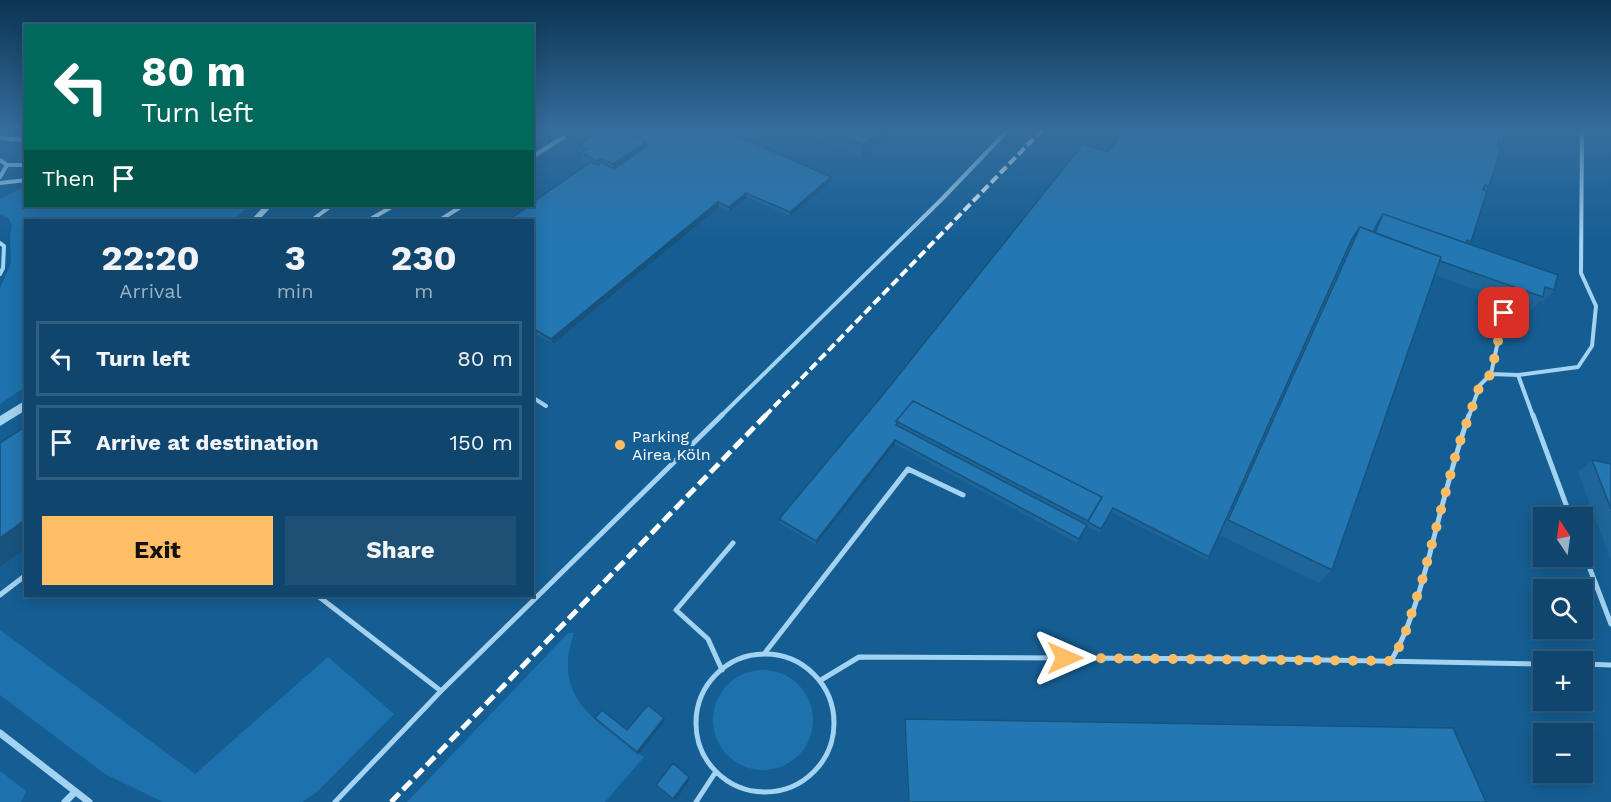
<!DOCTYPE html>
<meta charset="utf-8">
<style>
:root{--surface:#10466e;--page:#1e5076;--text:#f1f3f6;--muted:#9cb1c2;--line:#305e81;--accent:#ffbd65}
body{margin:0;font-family:"Work Sans",sans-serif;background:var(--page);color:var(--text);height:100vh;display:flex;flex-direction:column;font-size:22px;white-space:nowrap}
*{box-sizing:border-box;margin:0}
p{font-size:20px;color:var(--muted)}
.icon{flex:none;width:33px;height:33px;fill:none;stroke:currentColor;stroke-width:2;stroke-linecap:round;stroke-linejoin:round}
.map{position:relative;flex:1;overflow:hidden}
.side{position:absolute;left:24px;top:219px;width:510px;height:378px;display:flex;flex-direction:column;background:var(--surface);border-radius:0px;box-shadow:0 3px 15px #0003,0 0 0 2px var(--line)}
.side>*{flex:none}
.top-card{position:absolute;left:24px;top:24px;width:510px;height:183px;border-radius:0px;box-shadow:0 3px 15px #0003,0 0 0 2px var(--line);background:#00695c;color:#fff;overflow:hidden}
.needle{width:39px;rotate:347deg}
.buttons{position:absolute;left:1533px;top:507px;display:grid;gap:12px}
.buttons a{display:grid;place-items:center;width:60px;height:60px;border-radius:0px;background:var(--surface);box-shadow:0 3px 15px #0003,0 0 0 2px var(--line);font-size:30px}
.pin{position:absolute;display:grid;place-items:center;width:51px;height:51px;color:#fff;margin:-26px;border-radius:12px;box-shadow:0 3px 9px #0006}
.me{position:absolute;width:66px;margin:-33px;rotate:90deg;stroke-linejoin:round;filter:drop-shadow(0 0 4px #0008)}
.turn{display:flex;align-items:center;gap:21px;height:126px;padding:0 18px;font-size:27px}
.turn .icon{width:78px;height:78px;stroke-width:2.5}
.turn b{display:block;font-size:42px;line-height:51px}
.then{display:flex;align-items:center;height:57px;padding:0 18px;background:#0003;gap:12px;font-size:22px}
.eta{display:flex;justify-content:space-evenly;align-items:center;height:102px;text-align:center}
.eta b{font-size:36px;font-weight:700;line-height:42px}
.primary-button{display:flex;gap:12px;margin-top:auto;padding:12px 18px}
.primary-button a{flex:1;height:69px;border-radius:0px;background:var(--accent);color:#111;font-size:24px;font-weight:700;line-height:69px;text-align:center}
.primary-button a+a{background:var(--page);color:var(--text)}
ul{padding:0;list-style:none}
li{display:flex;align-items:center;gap:18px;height:75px;margin:0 12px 9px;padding:0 6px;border:3px solid var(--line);border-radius:0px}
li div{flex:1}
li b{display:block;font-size:22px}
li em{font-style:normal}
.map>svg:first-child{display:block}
.green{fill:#1d72ad}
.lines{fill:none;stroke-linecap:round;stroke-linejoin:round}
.service-far1{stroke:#a4d2f1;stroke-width:4}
.service{stroke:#a4d2f1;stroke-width:5}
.minor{stroke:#a4d2f1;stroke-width:7}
.tertiary{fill:#a4d2f1;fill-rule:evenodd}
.rail-far1{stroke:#fff;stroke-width:4;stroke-dasharray:9 4;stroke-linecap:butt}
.rail{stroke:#fff;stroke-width:5;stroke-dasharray:12 5;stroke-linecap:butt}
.wall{fill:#1e6699}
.shaded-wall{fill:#18537d}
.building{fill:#2377b2;stroke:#18537d;stroke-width:1.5}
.route{stroke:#ffbd65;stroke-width:10;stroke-dasharray:0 18}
.poi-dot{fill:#ffbd65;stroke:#155e93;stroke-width:2}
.labels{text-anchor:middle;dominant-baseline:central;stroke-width:6;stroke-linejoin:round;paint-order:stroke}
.poi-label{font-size:16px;fill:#fff;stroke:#155e93;text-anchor:start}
</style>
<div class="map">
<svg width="1611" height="802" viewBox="0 0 1611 802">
<rect width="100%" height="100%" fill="#155e93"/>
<path class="green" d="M22 188H25L26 206H248L234 220H26L25 387 0 404V288L11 263 10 235 12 226 8 217 0 215V199Z
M0 630 195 774 328 657 394 714 316 793 302 802H163L105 774 0 695Z
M568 633H574C551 699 597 722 644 757L605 802H407Z
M713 720a50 50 0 1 1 100 0a50 50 0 1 1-100 0Z
M0 771 26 791 21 802H0Z"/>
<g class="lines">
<path class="service-far1" d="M0 138 26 140
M532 157 564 137
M0 160 7 165H26
M0 177 7 165
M0 183 26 180
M312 220 331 206
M369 220 393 206
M440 220 462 206
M0 243 4 246 3 268 0 274
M1491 374 1518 375 1578 367 1592 346 1596 306 1581 273 1582 129
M1518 375 1533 416
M532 397 546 406
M721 416 942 199 1009 129
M1469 416 1480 385 1491 374 1504 313"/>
<path class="service" d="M1533 415 1571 518
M1582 548 1611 624
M0 595 26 575
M318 596 441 691
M696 723a69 69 0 1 1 138 0a69 69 0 1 1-138 0Z
M764 654 908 469 963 495
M1391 661C1410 628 1420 590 1430 553 1442 506 1453 460 1469 415
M1582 664 1611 665
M722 670 708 639 676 610 733 543
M821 680 859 657 1271 659 1544 664
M335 802 441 691 722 415
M696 802 715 773"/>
<path class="minor" d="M0 733 89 802
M65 802 75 792"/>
<path class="tertiary" d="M264 206H272L259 220H251Z
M26 400V410L0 426V416Z"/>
<path class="rail-far1" d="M765 416 1043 129"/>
<path class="rail" d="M391 802 766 415"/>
</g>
<path class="wall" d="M585 129H722L831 182 790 216 747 197 729 212 719 207 553 344 532 332V220L588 164 583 162 579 146 596 134Z
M796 129H894L862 157Z
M1507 129 1503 142 1500 145 1489 186 1486 190 1471 242 1469 244 1554 290 1543 302 1540 301 1532 310 1435 275 1332 570 1319 583 1219 535 1209 557 1207 560 1111 512 1100 533 1086 526 1087 525 1077 543 895 444 816 545 780 523 779 519 1108 152Z
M1592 460 1611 464V561L1578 472Z
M595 718 627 730 665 721 638 755 596 721Z
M905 719 1486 802H908L904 722Z
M690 780 675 801 657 787 656 785Z"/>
<path class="shaded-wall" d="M880 129H894L862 157 863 145Z
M647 142 648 150 615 173 613 164Z
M600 158 602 167 599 169 597 161Z
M831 177V182L790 216V212Z
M746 193 747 197 729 212V207Z
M718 202 719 207 553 344 551 339Z
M895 440V444L816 545V541Z
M26 519V548L0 567V538Z
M664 718 665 721 638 755 637 752Z
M689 777 690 780 675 801 673 799Z"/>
<path class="building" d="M593 129H603L599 132Z
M603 129H620L647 142 613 164 600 158 597 161 581 153 587 149 579 146Z
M620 129H722L831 177 790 212 746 193 729 207 718 202 551 339 532 328V220H508L529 206H532V203L591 162 598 165 601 162 614 169 647 146 643 144 647 142Z
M826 129H880L863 145Z
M1126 129H1507L1503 142 1499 140 1498 145 1502 146 1489 186 1485 185 1483 190 1487 191 1471 242 1467 240 1466 243 1383 214 1378 222 1373 232 1360 227 1352 239 1209 557 1113 508 1101 529 1088 522 1102 497 913 401 896 421 898 422 896 425 1087 525 1079 539 895 440 816 541 779 519 886 391 1083 144 1108 152Z
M1383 214 1558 275 1554 290 1545 287 1543 297 1440 261 1441 257 1375 233Z
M1360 227 1441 257 1332 570 1228 520Z
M913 401 1102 497 1088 521 896 421Z
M26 426V519L0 538V443Z
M1592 460 1611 464V509Z
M648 705 664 718 637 752 595 718 602 710 627 730Z
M905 719 1453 728 1486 802H909Z
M673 763 689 777 673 799 656 785Z"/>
<linearGradient id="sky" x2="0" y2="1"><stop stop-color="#0c3451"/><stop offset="0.54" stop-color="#356e9e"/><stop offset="1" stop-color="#356e9e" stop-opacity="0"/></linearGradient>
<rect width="1611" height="241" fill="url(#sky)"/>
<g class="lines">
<path class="route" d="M1065 658 1391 661 1403 640 1422 581 1457 450 1480 385 1491 374 1504 313"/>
</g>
<circle class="poi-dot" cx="620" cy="445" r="6"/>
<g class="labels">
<g class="poi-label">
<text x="632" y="436">Parking<tspan x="632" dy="18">Airea Köln</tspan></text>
</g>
</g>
</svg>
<div class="buttons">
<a><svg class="needle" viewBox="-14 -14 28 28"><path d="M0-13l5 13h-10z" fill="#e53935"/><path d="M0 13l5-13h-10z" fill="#9cb1c2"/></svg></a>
<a><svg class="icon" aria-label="search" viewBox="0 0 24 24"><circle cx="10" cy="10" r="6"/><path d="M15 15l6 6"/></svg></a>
<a>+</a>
<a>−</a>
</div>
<div class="pin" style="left:1504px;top:313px;background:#d93025"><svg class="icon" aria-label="arrive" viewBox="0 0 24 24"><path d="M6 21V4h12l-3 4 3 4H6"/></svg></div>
<svg class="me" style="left:1065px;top:658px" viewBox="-20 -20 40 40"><path d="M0-17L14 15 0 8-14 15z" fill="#ffbd65" stroke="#fff" stroke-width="4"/></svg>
<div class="top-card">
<div class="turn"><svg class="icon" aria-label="left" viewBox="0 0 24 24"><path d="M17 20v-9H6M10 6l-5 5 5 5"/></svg><div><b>80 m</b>Turn left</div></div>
<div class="then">Then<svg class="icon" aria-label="arrive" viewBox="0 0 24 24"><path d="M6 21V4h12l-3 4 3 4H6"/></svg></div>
</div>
<section class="side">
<div class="eta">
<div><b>22:20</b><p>Arrival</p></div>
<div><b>3</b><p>min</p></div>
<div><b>230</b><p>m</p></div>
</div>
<ul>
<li><svg class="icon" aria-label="left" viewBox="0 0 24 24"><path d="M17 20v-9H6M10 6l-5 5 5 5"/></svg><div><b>Turn left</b></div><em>80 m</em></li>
<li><svg class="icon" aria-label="arrive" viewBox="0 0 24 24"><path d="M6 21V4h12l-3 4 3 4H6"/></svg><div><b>Arrive at destination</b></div><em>150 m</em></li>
</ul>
<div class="primary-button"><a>Exit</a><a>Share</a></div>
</section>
</div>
